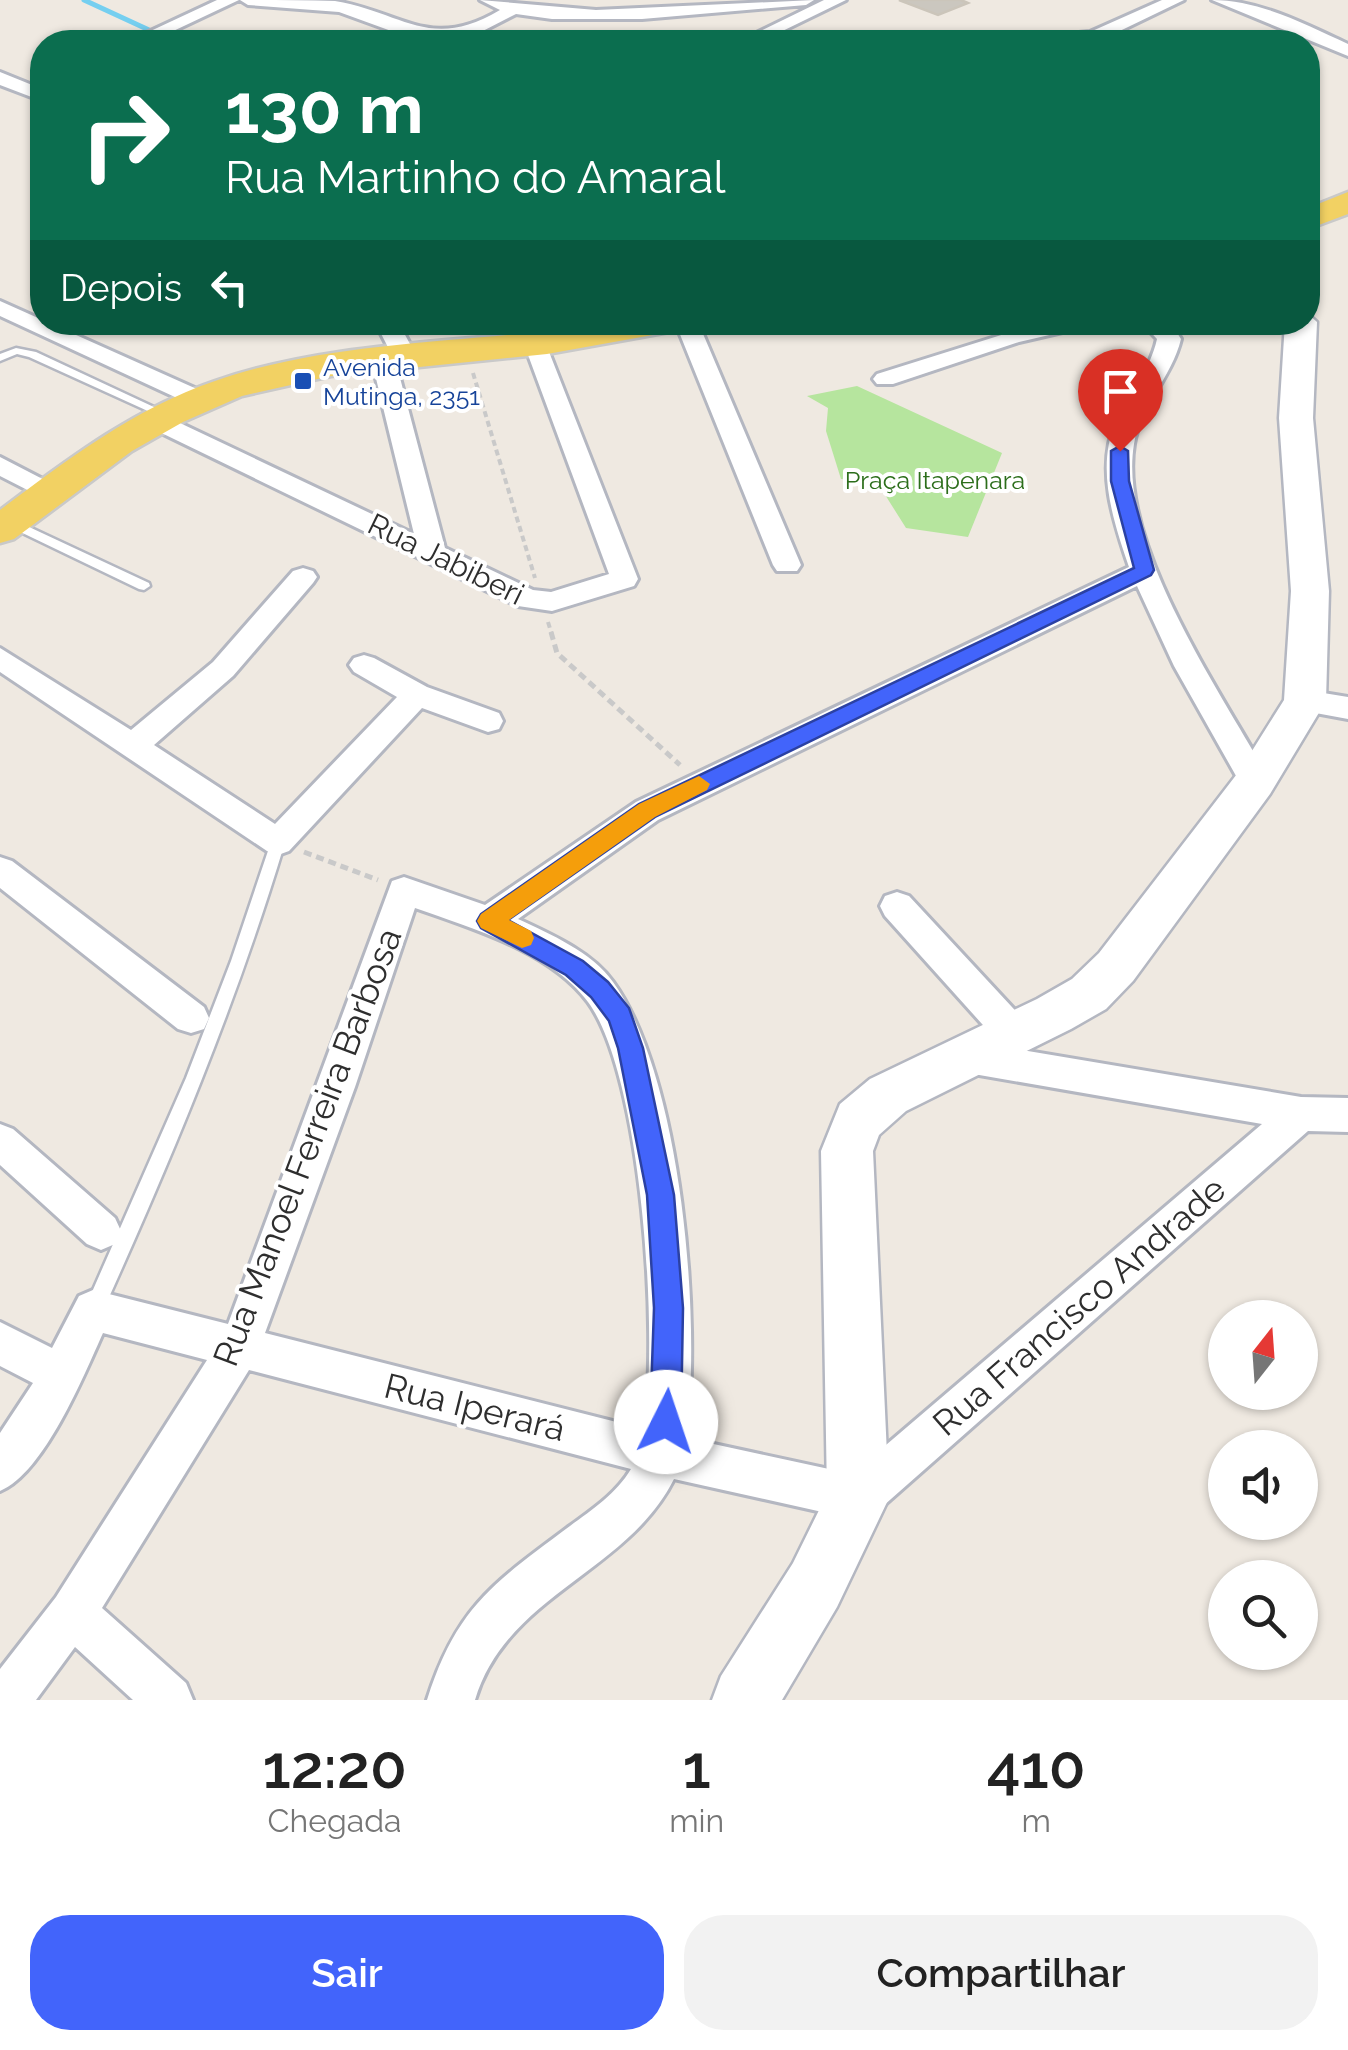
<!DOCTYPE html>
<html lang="pt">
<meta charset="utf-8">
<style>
:root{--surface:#fff;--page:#f2f2f2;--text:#222;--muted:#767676;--accent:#4264fb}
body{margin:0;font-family:Raleway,sans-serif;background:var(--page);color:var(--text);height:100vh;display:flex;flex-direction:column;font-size:38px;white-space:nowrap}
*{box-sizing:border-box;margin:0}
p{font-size:32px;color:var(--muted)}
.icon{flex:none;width:55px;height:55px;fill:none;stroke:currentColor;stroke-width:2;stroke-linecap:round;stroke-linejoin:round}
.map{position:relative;height:1700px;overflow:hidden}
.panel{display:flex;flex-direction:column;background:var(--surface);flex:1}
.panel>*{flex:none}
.top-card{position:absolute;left:30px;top:30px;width:1290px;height:305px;border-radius:40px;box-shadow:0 2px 8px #0004;background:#0b6e4f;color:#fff;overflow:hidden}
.needle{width:65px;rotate:17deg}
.controls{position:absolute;left:1208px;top:1300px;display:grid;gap:20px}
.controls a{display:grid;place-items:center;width:110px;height:110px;border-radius:50%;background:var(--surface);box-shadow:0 2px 8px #0004;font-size:50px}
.pin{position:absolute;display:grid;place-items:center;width:85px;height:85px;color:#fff;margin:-102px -42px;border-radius:50% 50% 50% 0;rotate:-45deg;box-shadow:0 0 10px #0007}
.pin .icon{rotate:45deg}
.me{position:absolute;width:110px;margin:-55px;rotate:4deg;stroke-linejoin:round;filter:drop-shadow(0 0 8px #0008)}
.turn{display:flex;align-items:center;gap:35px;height:210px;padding:0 30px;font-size:45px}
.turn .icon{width:130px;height:130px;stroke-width:2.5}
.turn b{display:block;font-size:70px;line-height:85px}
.then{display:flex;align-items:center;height:95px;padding:0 30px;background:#0003;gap:20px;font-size:38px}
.eta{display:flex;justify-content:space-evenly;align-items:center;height:170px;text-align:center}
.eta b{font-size:60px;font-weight:600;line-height:70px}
.button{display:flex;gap:20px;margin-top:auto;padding:20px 30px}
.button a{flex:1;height:115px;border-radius:40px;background:var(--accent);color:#fff;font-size:40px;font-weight:600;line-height:115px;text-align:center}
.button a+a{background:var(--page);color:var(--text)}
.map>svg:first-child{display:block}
.green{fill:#b6e59e}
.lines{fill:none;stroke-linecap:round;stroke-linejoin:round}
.stream{stroke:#75cff0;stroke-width:5}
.building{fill:#cbc7bf;stroke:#cbc5ba;stroke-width:2.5}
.lane-casing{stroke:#b4b7c1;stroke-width:5}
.street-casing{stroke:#b4b7c1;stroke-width:6}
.secondary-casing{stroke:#b4b7c1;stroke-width:5}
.primary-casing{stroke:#c9c9c9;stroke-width:5}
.path-far1{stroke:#c9c9c9;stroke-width:4;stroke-dasharray:6 4;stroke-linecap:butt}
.path{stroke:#c9c9c9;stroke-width:5;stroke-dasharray:8 5;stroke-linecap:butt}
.lane{fill:#fff;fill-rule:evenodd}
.street{fill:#fff;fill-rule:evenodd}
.secondary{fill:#fff;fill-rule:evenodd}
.primary{fill:#f2d163;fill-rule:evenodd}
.route{fill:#4264fb;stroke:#2b41a3;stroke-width:2.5}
.slow{fill:#f59e0b}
.transit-dot{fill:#1a4fb4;stroke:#fff;stroke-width:4}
.labels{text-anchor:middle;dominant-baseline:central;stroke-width:8;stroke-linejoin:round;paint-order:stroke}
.far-transit-label{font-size:25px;fill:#164399;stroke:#fff;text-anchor:start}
.far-park-label{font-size:25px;fill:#2c6e1b;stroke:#fff}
.street-label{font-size:30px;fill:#2e2e2e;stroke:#fff}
.near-street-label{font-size:35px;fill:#2e2e2e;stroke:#fff}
</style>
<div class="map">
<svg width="1348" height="1700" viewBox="0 0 1348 1700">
<rect width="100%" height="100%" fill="#efe9e1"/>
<path class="green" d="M857 386 1002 453 968 537 906 528 877 482 841 479 826 431 828 408 807 396Z"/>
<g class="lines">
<path class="stream" d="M84 0 175 42"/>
</g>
<path class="building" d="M899 0H961L968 3 938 15Z"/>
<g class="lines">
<g class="lane-casing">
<path id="lane" d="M16 348 36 352 171 415 169 417H161L29 357 17 354 0 361V354Z
M12 519 149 583 150 586 144 590 139 589 8 526 6 523Z
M278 836 283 838 285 842C236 1005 171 1160 101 1315L94 1317 87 1315 85 1308 186 1078 231 961 271 842 273 838Z"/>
</g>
<g class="street-casing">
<path id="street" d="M217 0H239L150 42H127Z
M240 0C270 0 304 0 335 1 402 12 430 52 500 10L480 0 596 10 814 0 806 5 642 19H552L516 14 475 35 450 41 405 36 339 12 248 5Z
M824 0H846L760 42H738Z
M1162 0H1184L1099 41 1024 42 1033 37 1090 32Z
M1212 0C1259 0 1305 24 1348 44V56Z
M0 72 42 89V101L0 85Z
M0 301 208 394 211 399 208 404H190L0 316Z
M375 322H398L416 355 404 362 395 359 445 548 533 590 551 592 609 574 524 344 536 337 544 339 638 579 634 586 552 611 518 606 145 425 142 420 154 413 163 415 414 534 371 358 375 353H391Z
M675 322H698L801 565 797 571H777L773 565Z
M1043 322H1087L1084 327 1019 342 893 384H877L873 379 877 374Z
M1141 322H1170L1181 339C1172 377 1140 406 1134 444 1117 545 1223 695 1271 782L1266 790 1255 794 1244 790 1174 666 1137 586 658 820 518 919C550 934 592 952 613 982 682 1077 702 1323 686 1438L852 1474 1262 1124 962 1072 949 1067 944 1056 949 1045 962 1040 1301 1097 1348 1098V1132L1308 1131 874 1514 858 1520 674 1479C627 1573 506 1595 475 1700H427C456 1607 495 1582 570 1526 593 1509 616 1494 631 1469L249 1370 102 1608 186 1683 193 1700H133L75 1647 36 1700H0V1669L56 1597 207 1360 103 1333C84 1375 44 1473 0 1491V1433L33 1383 0 1366V1322L52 1348 79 1296 93 1290 228 1324 392 881 404 877 485 905 636 802 1129 567C1114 523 1095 468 1116 422 1129 393 1150 371 1157 339ZM415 908C471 928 550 951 588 1002 642 1075 659 1337 644 1429L265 1333 355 1087Z
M0 457 58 487 62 493 49 501 0 476Z
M303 568 313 571 317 577 313 583 233 676 154 745 275 824 397 697 354 672 349 665 354 658 364 655 374 658 427 687 499 713 503 721 499 729 488 732 422 708 289 851 278 855 267 851 0 672V648L131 730 213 662 293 571Z
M1305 690 1348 697V719L1294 709 1290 701 1294 693Z
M0 857 12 861 204 1007 209 1018 204 1029 191 1033 178 1029 0 888Z
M897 892 909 896 1026 1022 1031 1033 1026 1044 1013 1049 1000 1044 885 916 880 906 885 896Z
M0 1124 13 1129 115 1218 121 1231 115 1244 101 1250 87 1244 0 1165Z"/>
</g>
<g class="secondary-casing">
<path id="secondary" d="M1308 314 1317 322 1313 418 1329 591 1326 701 1270 794 1133 981 1106 1009 1071 1029 906 1111 879 1135 873 1151 889 1498 837 1607 782 1700H712L721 1676 793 1563 827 1494 821 1151 840 1104 870 1079 1037 999 1072 979 1099 953 1240 770 1284 700 1291 591 1279 418 1285 322H1308Z"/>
</g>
<g class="primary-casing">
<path id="primary" d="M1348 192V214L1308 229V208Z
M614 322H691L686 329 547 354 331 376 242 396 183 422 132 451 14 539 0 543V510C67 460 135 408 215 381 342 337 482 344 614 322Z"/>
</g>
<path class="path-far1" d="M473 373 535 578
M548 622 552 635"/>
<path class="path" d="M551 632 557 653 680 765
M304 852 378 880"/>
<use href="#lane" class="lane"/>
<use href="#street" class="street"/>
<use href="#secondary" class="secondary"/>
<use href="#primary" class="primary"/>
</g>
<path class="route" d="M1120 446 1128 451 1129 481 1154 570 1151 575 655 817 508 920 583 961 608 982 629 1008 643 1048 674 1195 683 1308 681 1422 676 1433 666 1437 655 1433 650 1422 654 1308 647 1195 618 1048 609 1021 591 997 566 975 481 928 477 921 481 914 639 804 1134 568 1111 481V451Z"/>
<path class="slow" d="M699 776 710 784 707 790 655 817 509 920 531 931 534 938 531 945 522 948 481 928 477 921 481 914 639 804Z"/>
<rect class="transit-dot" x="293" y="371" width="20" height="20" rx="5"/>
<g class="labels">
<g class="far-transit-label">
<text x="323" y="367">Avenida<tspan x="323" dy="29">Mutinga, 2351</tspan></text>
</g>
<g class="far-park-label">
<text x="935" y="480">Praça Itapenara</text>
</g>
<g class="street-label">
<text transform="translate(446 559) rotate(26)">Rua Jabiberi</text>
</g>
<g class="near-street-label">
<text transform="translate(307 1147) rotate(-69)">Rua Manoel Ferreira Barbosa</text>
<text transform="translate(1079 1306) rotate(-41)">Rua Francisco Andrade</text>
<text transform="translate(475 1407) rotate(14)">Rua Iperará</text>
</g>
</g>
</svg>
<div class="controls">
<a><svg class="needle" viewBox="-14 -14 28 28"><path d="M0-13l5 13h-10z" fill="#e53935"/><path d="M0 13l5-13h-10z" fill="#767676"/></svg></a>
<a><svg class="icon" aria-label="sound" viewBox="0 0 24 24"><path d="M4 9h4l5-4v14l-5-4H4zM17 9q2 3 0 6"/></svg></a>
<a><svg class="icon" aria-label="search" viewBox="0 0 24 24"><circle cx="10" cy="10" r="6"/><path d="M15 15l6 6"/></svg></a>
</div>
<div class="pin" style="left:1120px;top:451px;background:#d93025"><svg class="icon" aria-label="arrive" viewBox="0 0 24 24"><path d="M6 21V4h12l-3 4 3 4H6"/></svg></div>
<svg class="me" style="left:666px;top:1422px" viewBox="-20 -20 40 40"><circle r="19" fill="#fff"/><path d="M0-13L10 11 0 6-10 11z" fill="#4264fb"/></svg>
<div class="top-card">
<div class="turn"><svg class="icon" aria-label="right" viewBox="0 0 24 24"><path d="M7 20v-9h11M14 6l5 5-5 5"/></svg><div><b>130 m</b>Rua Martinho do Amaral</div></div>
<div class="then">Depois<svg class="icon" aria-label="left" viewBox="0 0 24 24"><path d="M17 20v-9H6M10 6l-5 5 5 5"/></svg></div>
</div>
</div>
<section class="panel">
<div class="eta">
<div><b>12:20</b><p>Chegada</p></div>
<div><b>1</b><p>min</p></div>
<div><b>410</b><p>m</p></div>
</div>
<div class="button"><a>Sair</a><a>Compartilhar</a></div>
</section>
